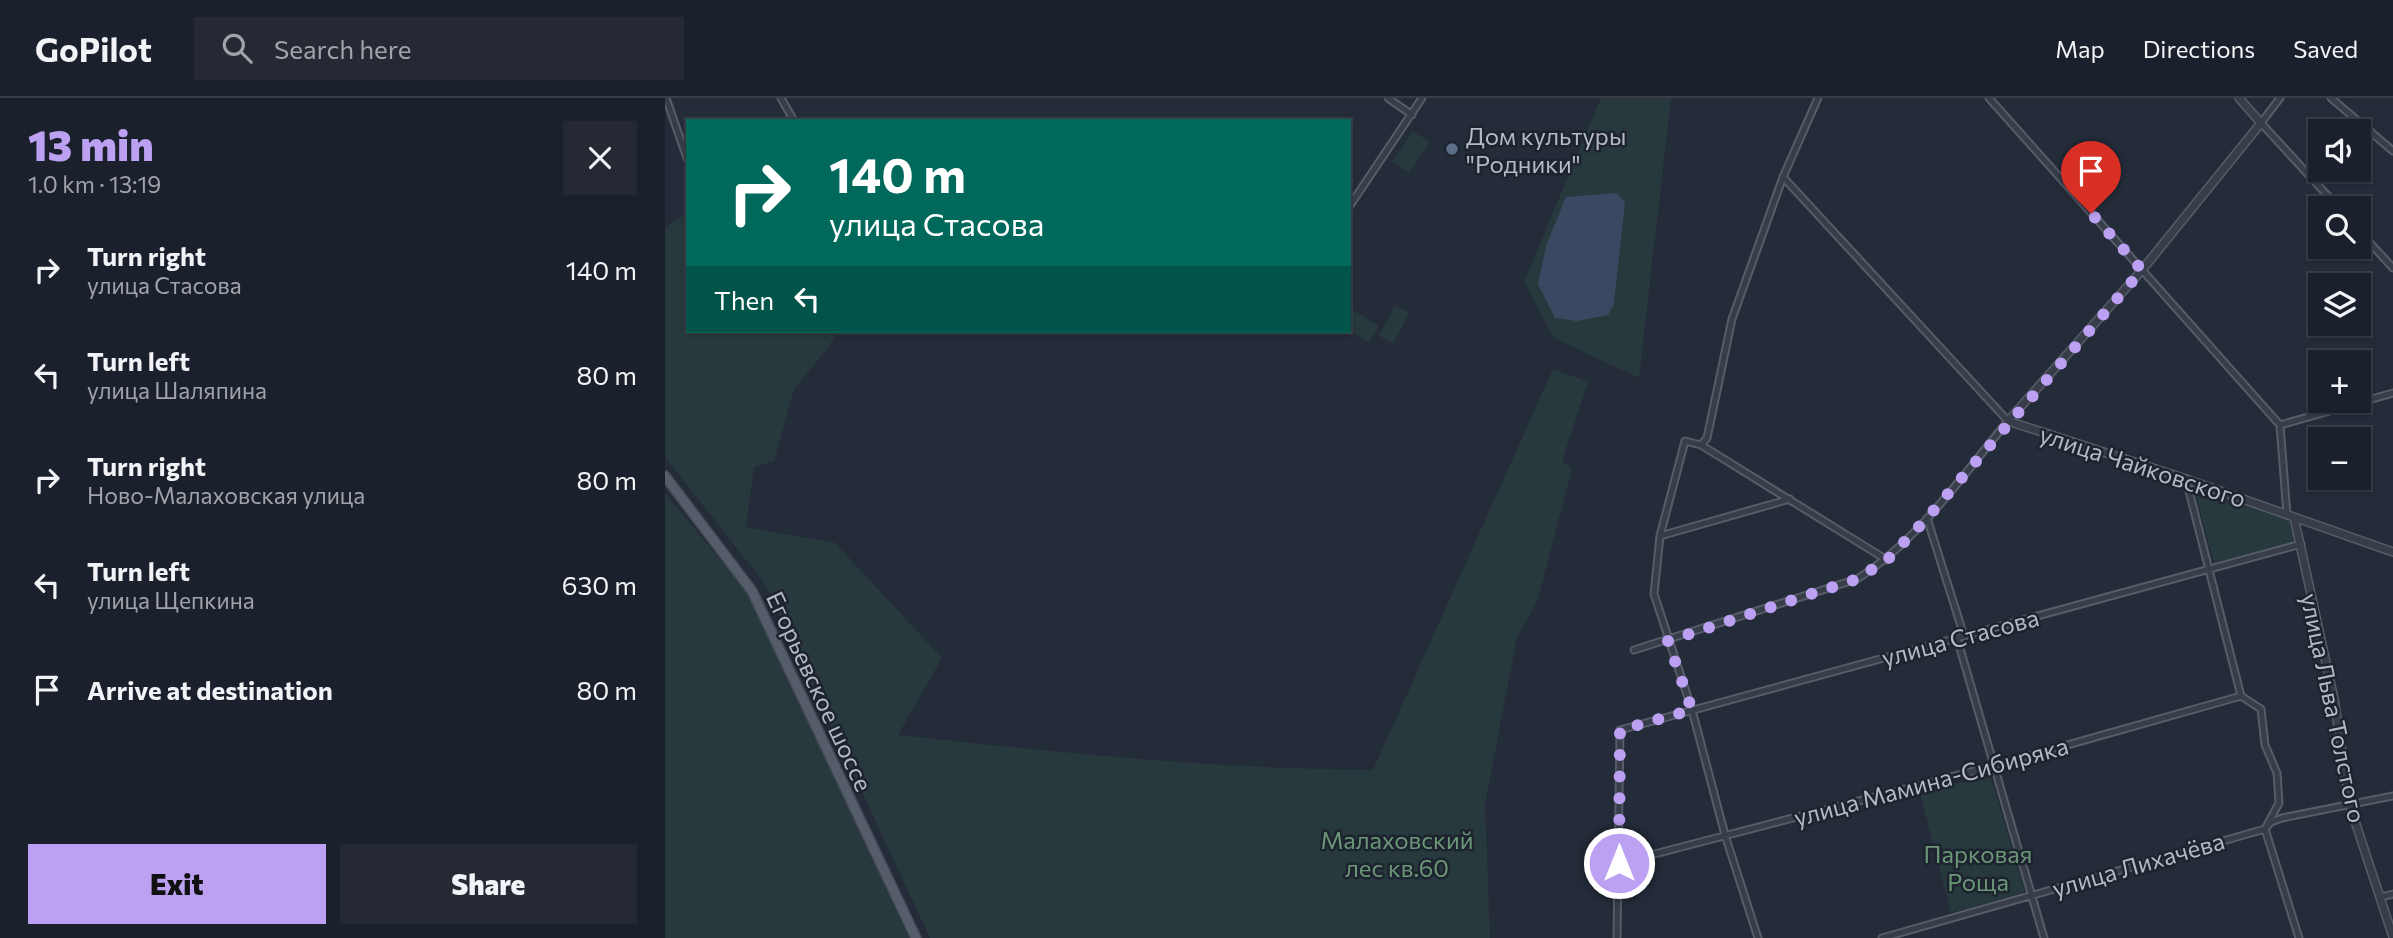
<!DOCTYPE html>
<meta charset="utf-8">
<style>
:root{--surface:#1b212c;--page:#242934;--text:#f1f3f6;--muted:#a0a3a9;--line:#393e48;--accent:#bca0f2}
body{margin:0;font-family:Commissioner,sans-serif;background:var(--page);color:var(--text);height:100vh;display:flex;flex-direction:column;font-size:26px;white-space:nowrap}
*{box-sizing:border-box;margin:0}
p{font-size:23px;color:var(--muted)}
.icon{flex:none;width:38px;height:38px;fill:none;stroke:currentColor;stroke-width:2;stroke-linecap:round;stroke-linejoin:round}
.map{position:relative;flex:1;overflow:hidden}
.side{display:flex;flex-direction:column;background:var(--surface);width:665px}
.side>*{flex:none}
.top-card{position:absolute;left:21px;top:21px;width:665px;height:214px;border-radius:0px;box-shadow:0 2px 5px #0004,0 0 0 2px var(--line);background:#00695c;color:#fff;overflow:hidden}
.fabs{position:absolute;left:1643px;top:21px;display:grid;gap:14px}
.fabs a{display:grid;place-items:center;width:63px;height:63px;border-radius:0px;background:var(--surface);box-shadow:0 2px 5px #0004,0 0 0 2px var(--line);font-size:35px}
.pin{position:absolute;display:grid;place-items:center;width:60px;height:60px;color:#fff;margin:-72px -30px;border-radius:50% 50% 50% 0;rotate:-45deg;box-shadow:0 0 7px #0007}
.pin .icon{rotate:45deg}
.me{position:absolute;width:77px;margin:-38px;rotate:0deg;stroke-linejoin:round;filter:drop-shadow(0 0 5px #0008)}
.turn{display:flex;align-items:center;gap:24px;height:147px;padding:0 28px;font-size:32px}
.turn .icon{width:91px;height:91px;stroke-width:2.5}
.turn b{display:block;font-size:49px;line-height:60px}
.then{display:flex;align-items:center;height:66px;padding:0 28px;background:#0003;gap:14px;font-size:26px}
.round{display:grid;place-items:center;flex:none;width:74px;height:74px;border-radius:0px;background:var(--page)}
.headline{display:flex;align-items:center;justify-content:space-between;height:119px;padding:0 28px}
h1{font-size:42px;font-weight:800;line-height:52px;color:var(--accent)}
.action{display:flex;gap:14px;margin-top:auto;padding:14px 28px}
.action a{flex:1;height:80px;border-radius:0px;background:var(--accent);color:#111;font-size:28px;font-weight:800;line-height:80px;text-align:center}
.action a+a{background:var(--page);color:var(--text)}
ul{padding:0;list-style:none}
li{display:flex;align-items:center;gap:21px;height:105px;padding:0 28px}
li div{flex:1}
li b{display:block;font-size:26px}
li em{font-style:normal}
header{display:flex;align-items:center;gap:42px;box-sizing:border-box;height:98px;padding:0 35px;background:var(--surface);border-bottom:2px solid var(--line)}
header strong{font-size:33px}
nav{display:flex;gap:38px;margin-inline-start:auto;font-size:24px}
.search{width:490px;height:63px;background:var(--page);display:flex;align-items:center;gap:18px;box-sizing:border-box;padding:0 24px;border-radius:0px;color:var(--muted);font-size:26px}
main{display:flex;flex:1;min-height:0}
.map>svg:first-child{display:block}
.green{fill:#27393c}
.water{fill:#3a4962}
.lines{fill:none;stroke-linecap:round;stroke-linejoin:round}
.minor-casing{stroke:#565c68;stroke-width:9}
.tertiary-casing{stroke:#565c68;stroke-width:10}
.primary-casing{stroke:#414753;stroke-width:12}
.minor{stroke:#373e4a;stroke-width:5}
.tertiary{stroke:#373e4a;stroke-width:7}
.primary{stroke:#555d6a;stroke-width:9}
.route{stroke:#bca0f2;stroke-width:12;stroke-dasharray:0 21.6}
.service-dot{fill:#5c6f8a;stroke:#1d232f;stroke-width:2.5}
.labels{text-anchor:middle;dominant-baseline:central;stroke-width:5;stroke-linejoin:round;paint-order:stroke}
.poi-label{font-size:24px;fill:#b3b9c6;stroke:#1d232f;text-anchor:start}
.street-label{font-size:24px;fill:#b3b9c6;stroke:#1d232f}
.park-label{font-size:24px;fill:#6b9677;stroke:#1d232f}
</style>
<header>
<strong>GoPilot</strong>
<div class="search"><svg class="icon" aria-label="search" viewBox="0 0 24 24"><circle cx="10" cy="10" r="6"/><path d="M15 15l6 6"/></svg>Search here</div>
<nav><a>Map</a><a>Directions</a><a>Saved</a></nav>
</header>
<main>
<section class="side">
<div class="headline"><div><h1>13 min</h1><p>1.0 km · 13:19</p></div><a class="round"><svg class="icon" aria-label="close" viewBox="0 0 24 24"><path d="M6 6l12 12M18 6L6 18"/></svg></a></div>
<ul>
<li><svg class="icon" aria-label="right" viewBox="0 0 24 24"><path d="M7 20v-9h11M14 6l5 5-5 5"/></svg><div><b>Turn right</b><p>улица Стасова</p></div><em>140 m</em></li>
<li><svg class="icon" aria-label="left" viewBox="0 0 24 24"><path d="M17 20v-9H6M10 6l-5 5 5 5"/></svg><div><b>Turn left</b><p>улица Шаляпина</p></div><em>80 m</em></li>
<li><svg class="icon" aria-label="right" viewBox="0 0 24 24"><path d="M7 20v-9h11M14 6l5 5-5 5"/></svg><div><b>Turn right</b><p>Ново-Малаховская улица</p></div><em>80 m</em></li>
<li><svg class="icon" aria-label="left" viewBox="0 0 24 24"><path d="M17 20v-9H6M10 6l-5 5 5 5"/></svg><div><b>Turn left</b><p>улица Щепкина</p></div><em>630 m</em></li>
<li><svg class="icon" aria-label="arrive" viewBox="0 0 24 24"><path d="M6 21V4h12l-3 4 3 4H6"/></svg><div><b>Arrive at destination</b></div><em>80 m</em></li>
</ul>
<div class="action"><a>Exit</a><a>Share</a></div>
</section>
<div class="map">
<svg width="1728" height="840" viewBox="0 0 1728 840">
<rect width="100%" height="100%" fill="#242c3a"/>
<path class="green" d="M936 0H1006L974 280 889 240 859 184Z
M748 33 765 44 744 75 727 64Z
M23 114V233H173L162 251 129 291 109 363 89 369 81 429 170 445 277 560 233 637C391 654 549 671 708 672L888 271 923 284 897 363 907 371 872 504 852 539 820 706 825 840H265L100 486 0 359V130Z
M730 207 744 215 728 246 714 238Z
M684 210 714 228 704 244 684 232Z
M1528 387 1625 422 1630 444 1549 465Z
M0 395 82 494 244 840H0Z
M1325 677 1360 794 1286 815 1255 695Z"/>
<path class="water" d="M951 95 960 104 949 206 943 217 912 223 890 220 873 186 881 148 901 99Z"/>
<g class="lines">
<g class="minor-casing">
<path id="minor" d="M1 0 23 63
M116 0 129 23
M723 0 747 17
M1324 0 1615 327 1622 417
M1615 0 1596 25 1674 110
M1666 0 1728 53
M684 109 757 0
M1694 133 1728 170
M1615 327 1728 295
M1036 347 1222 462
M1521 381 1576 598 1596 611 1600 647 1612 675 1614 705 1600 731 1634 840
M1262 420 1299 538
M995 438 1125 401
M1292 540 1379 840
M969 552 1192 481C1253 443 1297 378 1343 323L1118 79
M955 765 1328 668 1576 598
M1716 799 1728 796
M952 840 955 632 1636 446
M1093 840 1060 737 1027 612 989 496 995 438 1020 343 1036 347 1042 340 1067 221 1118 79 1153 0
M1217 840 1600 731 1606 724 1617 720 1728 698"/>
</g>
<g class="tertiary-casing">
<path id="tertiary" d="M1574 0 1596 25 1477 172 1343 323 1521 381 1728 454
M1629 419 1669 601 1685 708 1728 839"/>
</g>
<g class="primary-casing">
<path id="primary" d="M0 378 87 493 251 840"/>
</g>
<use href="#minor" class="minor"/>
<use href="#tertiary" class="tertiary"/>
<use href="#primary" class="primary"/>
</g>
<g class="lines">
<path class="route" d="M954 765 955 632 1027 612 1003 543 1192 481 1222 462 1262 420 1477 172 1426 115"/>
</g>
<circle class="service-dot" cx="787" cy="51" r="7"/>
<g class="labels">
<g class="poi-label">
<text x="801" y="37">Дом культуры<tspan x="801" dy="28">"Родники"</tspan></text>
</g>
<g class="street-label">
<text transform="translate(1478 368) rotate(18)">улица Чайковского</text>
<text transform="translate(1295 539) rotate(-15)">улица Стасова</text>
<text transform="translate(155 593) rotate(65)">Егорьевское шоссе</text>
<text transform="translate(1669 610) rotate(78)">улица Льва Толстого</text>
<text transform="translate(1266 683) rotate(-15)">улица Мамина-Сибиряка</text>
<text transform="translate(1473 766) rotate(-16)">улица Лихачёва</text>
</g>
<g class="park-label">
<text x="732" y="741">Малаховский<tspan x="732" dy="28">лес кв.60</tspan></text>
<text x="1313" y="755">Парковая<tspan x="1313" dy="28">Роща</tspan></text>
</g>
</g>
</svg>
<div class="fabs">
<a><svg class="icon" aria-label="sound" viewBox="0 0 24 24"><path d="M4 9h4l5-4v14l-5-4H4zM17 9q2 3 0 6"/></svg></a>
<a><svg class="icon" aria-label="search" viewBox="0 0 24 24"><circle cx="10" cy="10" r="6"/><path d="M15 15l6 6"/></svg></a>
<a><svg class="icon" aria-label="layers" viewBox="0 0 24 24"><path d="M12 4l9 5-9 5-9-5zM3 14l9 5 9-5"/></svg></a>
<a>+</a>
<a>−</a>
</div>
<div class="pin" style="left:1426px;top:115px;background:#d93025"><svg class="icon" aria-label="arrive" viewBox="0 0 24 24"><path d="M6 21V4h12l-3 4 3 4H6"/></svg></div>
<svg class="me" style="left:954px;top:765px" viewBox="-20 -20 40 40"><circle r="17" fill="#bca0f2" stroke="#fff" stroke-width="3"/><path d="M0-11L8 9 0 5-8 9z" fill="#fff"/></svg>
<div class="top-card">
<div class="turn"><svg class="icon" aria-label="right" viewBox="0 0 24 24"><path d="M7 20v-9h11M14 6l5 5-5 5"/></svg><div><b>140 m</b>улица Стасова</div></div>
<div class="then">Then<svg class="icon" aria-label="left" viewBox="0 0 24 24"><path d="M17 20v-9H6M10 6l-5 5 5 5"/></svg></div>
</div>
</div>
</main>
